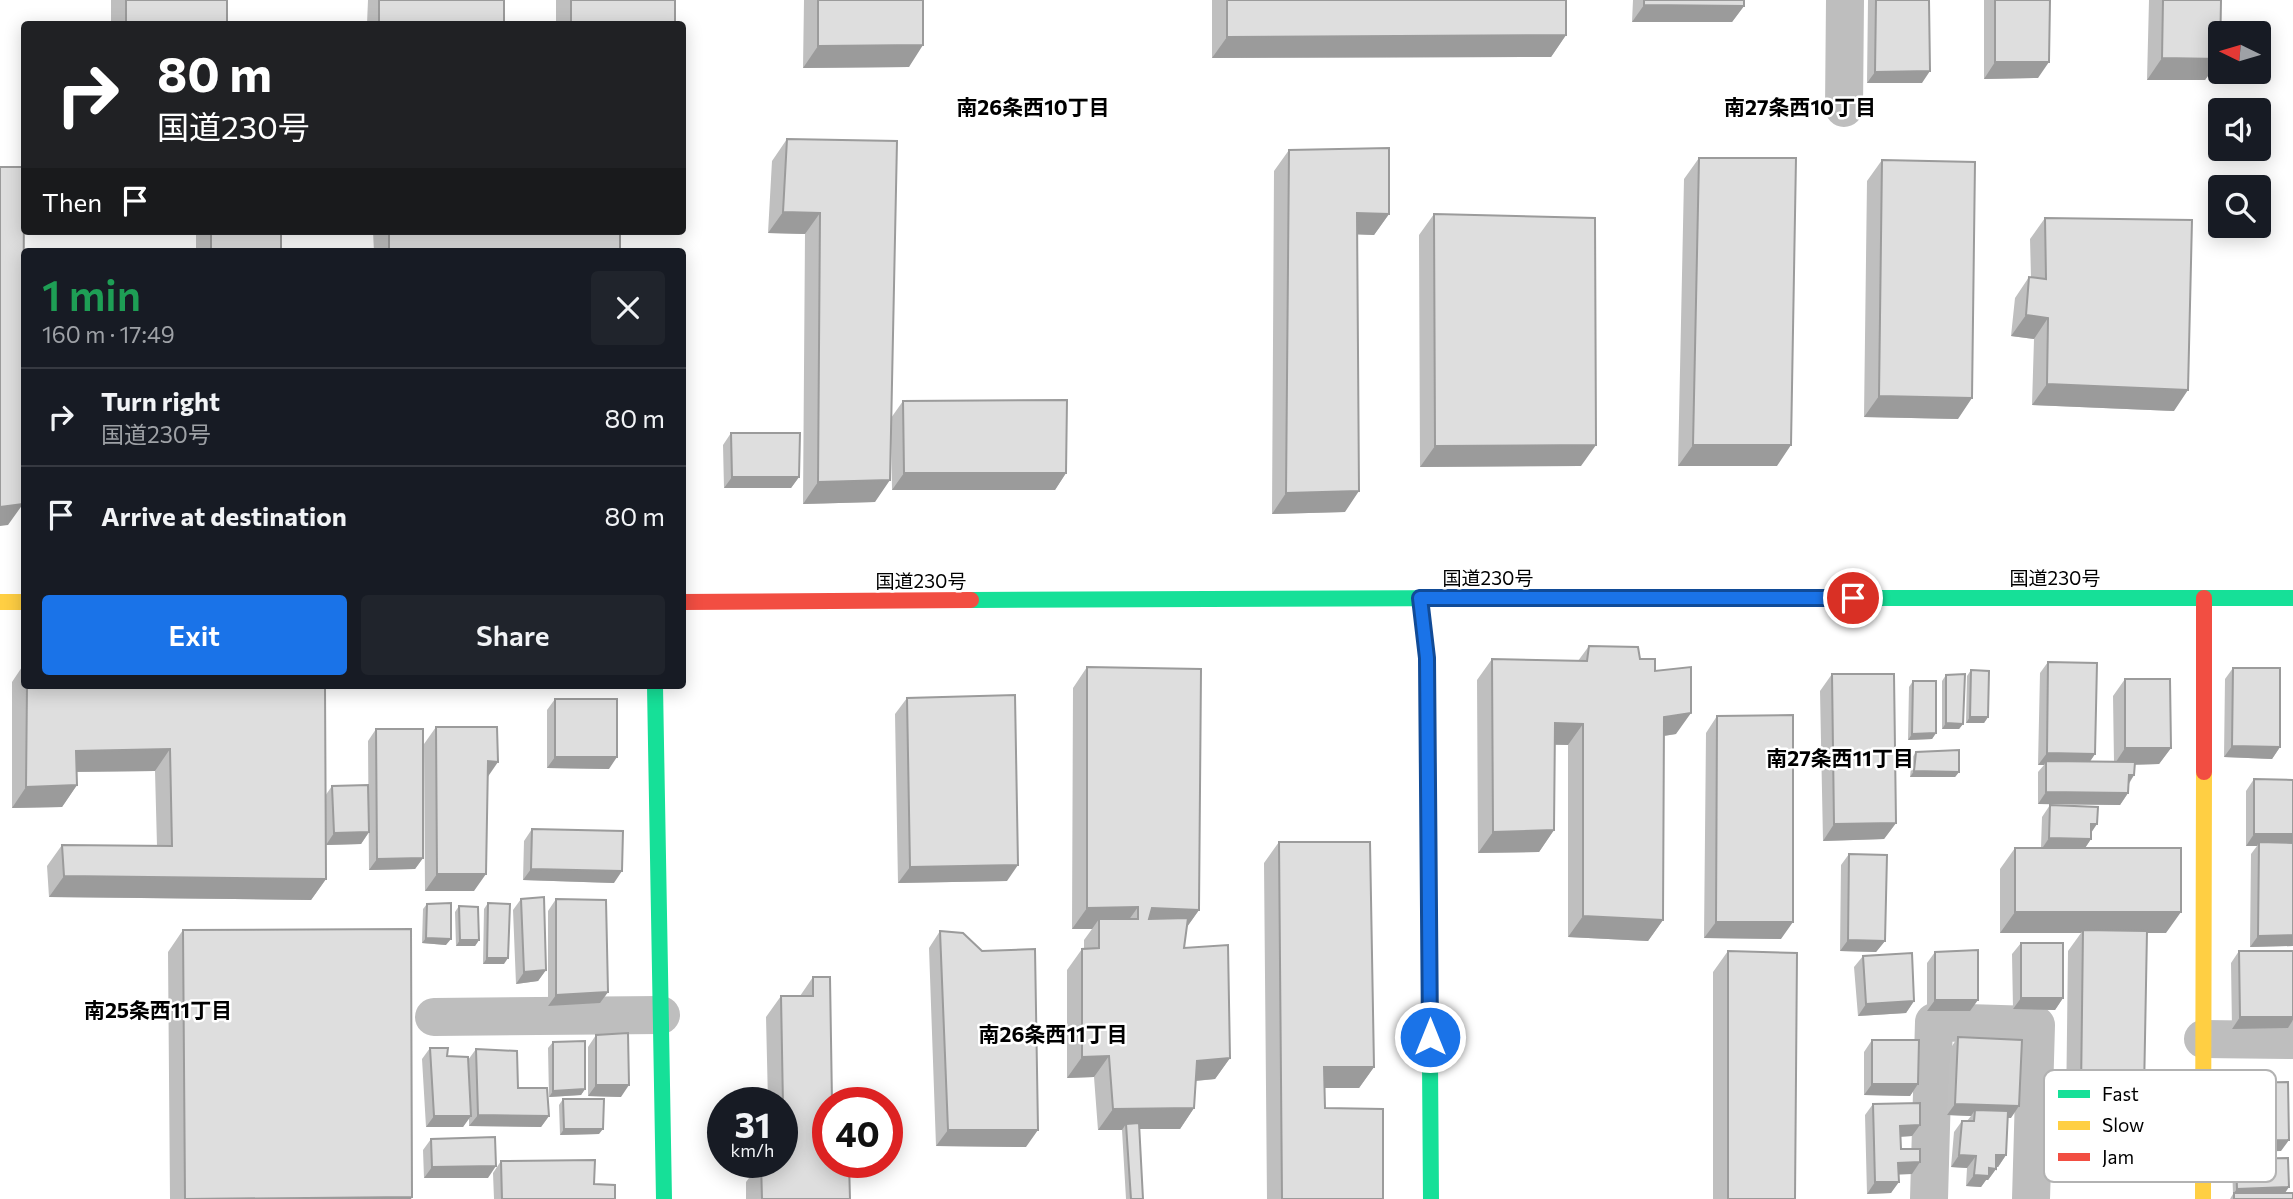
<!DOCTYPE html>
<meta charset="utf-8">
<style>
:root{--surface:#171b24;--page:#20242c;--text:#f1f3f6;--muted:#9ea1a6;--line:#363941;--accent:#1a73e8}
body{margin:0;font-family:Commissioner,"Noto Sans JP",sans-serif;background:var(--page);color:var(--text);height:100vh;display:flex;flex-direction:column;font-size:26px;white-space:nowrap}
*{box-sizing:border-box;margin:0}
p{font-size:23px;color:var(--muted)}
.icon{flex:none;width:38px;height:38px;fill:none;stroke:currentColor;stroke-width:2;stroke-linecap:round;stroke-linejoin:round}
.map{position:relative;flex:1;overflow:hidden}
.panel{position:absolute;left:21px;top:248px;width:665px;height:441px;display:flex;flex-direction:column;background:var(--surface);border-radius:7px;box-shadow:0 4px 18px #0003}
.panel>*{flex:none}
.top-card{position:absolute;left:21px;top:21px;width:665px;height:214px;border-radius:7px;box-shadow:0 4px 18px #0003;background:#202124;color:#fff;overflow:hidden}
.needle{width:46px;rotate:275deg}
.tools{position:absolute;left:2208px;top:21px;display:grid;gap:14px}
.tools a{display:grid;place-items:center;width:63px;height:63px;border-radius:7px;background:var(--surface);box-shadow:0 4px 18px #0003;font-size:35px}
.speed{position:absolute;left:707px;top:1087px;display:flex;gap:14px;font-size:35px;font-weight:700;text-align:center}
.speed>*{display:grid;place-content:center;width:91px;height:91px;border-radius:50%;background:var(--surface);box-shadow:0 4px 18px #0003;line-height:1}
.speed small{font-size:18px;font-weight:400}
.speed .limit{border:10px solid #d22;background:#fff;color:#111}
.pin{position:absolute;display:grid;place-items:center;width:60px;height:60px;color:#fff;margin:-30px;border:4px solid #fff;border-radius:50%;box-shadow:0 2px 7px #0007}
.me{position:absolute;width:77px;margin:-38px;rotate:0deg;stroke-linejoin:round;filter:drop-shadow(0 0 5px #0008)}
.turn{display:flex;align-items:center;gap:24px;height:147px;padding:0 21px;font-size:32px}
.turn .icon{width:91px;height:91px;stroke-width:2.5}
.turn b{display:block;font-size:49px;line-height:60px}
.then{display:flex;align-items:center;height:66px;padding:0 21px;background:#0003;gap:14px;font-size:26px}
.round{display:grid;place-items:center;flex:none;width:74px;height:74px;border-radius:7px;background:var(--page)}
.headline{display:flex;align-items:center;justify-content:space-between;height:119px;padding:0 21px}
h1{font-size:42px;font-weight:600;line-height:52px;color:#1e9e55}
.action{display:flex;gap:14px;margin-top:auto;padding:14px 21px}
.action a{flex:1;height:80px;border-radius:7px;background:var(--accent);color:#fff;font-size:28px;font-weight:600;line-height:80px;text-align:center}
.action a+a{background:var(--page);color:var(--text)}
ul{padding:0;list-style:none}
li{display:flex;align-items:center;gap:21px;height:98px;padding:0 21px;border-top:2px solid var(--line)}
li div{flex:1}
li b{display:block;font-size:26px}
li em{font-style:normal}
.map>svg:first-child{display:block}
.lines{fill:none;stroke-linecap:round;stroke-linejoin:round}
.street{stroke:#bebebe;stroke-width:38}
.fast{stroke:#16e098;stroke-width:16}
.slow{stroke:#ffcf43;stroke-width:16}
.jam{stroke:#f24e42;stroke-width:16}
.wall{fill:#bfbfbf}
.shaded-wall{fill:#9b9b9b}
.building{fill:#dedede;stroke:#9b9b9b;stroke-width:2}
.route-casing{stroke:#114b97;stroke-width:18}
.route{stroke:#1a73e8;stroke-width:12}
.labels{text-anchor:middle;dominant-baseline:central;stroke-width:5;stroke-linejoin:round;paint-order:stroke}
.street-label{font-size:19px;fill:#000;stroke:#fff}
.neighbourhood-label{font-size:21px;font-weight:bold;fill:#000;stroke:#fff}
.key{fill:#fff;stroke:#b2b2b2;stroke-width:2}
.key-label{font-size:19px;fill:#000}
</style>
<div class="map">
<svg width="2293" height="1199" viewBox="0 0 2293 1199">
<rect width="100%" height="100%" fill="#fff"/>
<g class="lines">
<path class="street" d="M1844 108 1845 0
M434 1017 661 1015
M2203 1039 2293 1040
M1929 1199 1934 1022 2036 1025 2031 1199"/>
<path class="fast" d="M1866 598H2293
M971 600 1477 598
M655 686 664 1199
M1429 925 1431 1199"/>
<path class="slow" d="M1420 598 1427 658 1429 925
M1477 598H1866
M0 602H24
M2203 1199 2204 772"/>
<path class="jam" d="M682 602 971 600
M2204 772V598"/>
</g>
<path class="wall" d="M111 0H227V24H111Z
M368 0H504V24H367Z
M556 0H675V24H556Z
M804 0H923L909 67 803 68Z
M1212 0H1566V35L1551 57 1212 58Z
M1633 0H1744V6L1732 22H1632Z
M1868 0H1929L1922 83H1867Z
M1984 0H2050L2038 78 1984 79Z
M2149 0H2221L2220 59 2205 80H2147Z
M787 139 897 141 891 418 903 401 1066 473 1055 490H892L891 422 875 502 803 504 805 234 768 233 772 161Z
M1289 150 1389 214 1374 235 1357 234 1345 512 1272 514 1274 171Z
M1699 158 1777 466H1678L1684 179Z
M1882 160 1958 419 1864 417 1867 181Z
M1434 214 1581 466 1420 467 1419 235Z
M2045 218 2174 411 2032 405 2034 339 2011 336 2015 298 2029 277H2031L2030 239Z
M196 231H281V252H196Z
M373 231H620V252H374Z
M731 433 799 477 791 488H724L723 445Z
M1589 646 1640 659 1655 671 1676 734 1664 736 1663 920 1648 941 1568 937V745H1555L1554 830 1539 852 1478 853 1477 680 1492 659 1578 661Z
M2048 662 2095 754 2090 761 2114 762 2113 696 2125 679 2171 748 2159 764 2135 765 2134 775 2129 784 2128 793 2120 805 2038 804V772L2044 765H2038L2040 673Z
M24 664V686H325V796L332 786 369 832 361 844 326 845V879L311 900 49 897 47 866 62 845 157 846 155 771 77 772V785L62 807 12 808V682Z
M1087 667 1199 910 1187 927 1184 948 1230 1058 1215 1079 1196 1081 1194 1108 1180 1129H1139L1143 1199H1126L1122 1130H1098L1094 1077 1067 1078V970L1082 949H1084V940L1092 929H1072L1073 688Z
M2233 668 2280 747 2272 759 2224 757 2225 679Z
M1971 670 1988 717 1984 723H1966L1967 676Z
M1832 674 1896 823 1884 839 1823 841 1820 691Z
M1946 675 1963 724 1959 729H1942V681Z
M1913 681 1936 733 1932 739 1908 740 1909 687Z
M907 698 1007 881 898 883 895 714Z
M555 699 609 769 547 768V710Z
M1717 716 1781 939 1704 938 1706 733Z
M436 727 488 777 474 891H425L424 744Z
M376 729 423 858 415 869 369 870 368 741Z
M1916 752 1959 772 1955 777H1910L1912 758Z
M2254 779 2293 946 2250 947 2251 854 2257 846H2246V791Z
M2050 805 2091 833V839L2085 848 2166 933H2147L2144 1092 2129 1113 2066 1112 2068 951 2081 933H2000V869L2015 848H2041L2042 817Z
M532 829 614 883 523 880 524 841Z
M1279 842 1374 1067 1359 1088H1325V1108L1383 1199H1267L1264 863Z
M1849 854 1885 941 1876 952 1840 951 1841 865Z
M521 899 546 970 538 981 516 984 513 910Z
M556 899 608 992 600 1003 548 1006V911Z
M488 903 504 964H483L484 909Z
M427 904 446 945 422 943 423 909Z
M459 906 479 940 475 946H456L455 912Z
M183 930 411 1199H170L168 952Z
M940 931 1026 1147 936 1146 929 948Z
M2021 943 2063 998 2055 1010 2013 1009 2012 954Z
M1728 951 1795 1199H1713V972Z
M2239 951H2293V1020L2288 1028 2232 1029 2231 963Z
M1935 952 1970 1011H1927V963Z
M1863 956 1914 1001 1906 1013 1858 1016 1854 967Z
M813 977 828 1162 850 1199H746V1182L761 1162H782V1102H768L766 1017 781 996H800Z
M596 1035 621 1097 588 1096V1047Z
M1958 1037 2011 1118H2008L2006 1155 1998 1167H1996V1169L1988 1180H1986L1981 1187 1966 1186 1967 1168 1951 1167 1954 1132 1962 1121H1967L1971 1116 1947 1115 1950 1049Z
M1872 1040 1918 1084 1910 1096 1864 1095V1052Z
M553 1042 585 1089 581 1095 549 1097 548 1048Z
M430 1048 447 1056 469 1079 468 1060 476 1049 518 1088 549 1116 541 1127 469 1126V1117L463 1127H426L422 1059Z
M2240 1083 2281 1151 2232 1152V1094Z
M563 1099 599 1134 560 1135 559 1105Z
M1873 1104 1912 1136 1901 1137V1149L1912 1174H1898L1891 1193 1867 1194 1865 1115Z
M431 1139 488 1178H424L423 1150Z
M2236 1159 2285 1193 2293 1199H2230L2233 1194 2232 1165Z
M501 1161 594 1184 615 1199H494L493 1173Z"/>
<path class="shaded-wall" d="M1644 5 1744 6 1732 22H1632Z
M1566 35 1551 57 1212 58 1227 37Z
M923 45 909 67 803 68 818 46Z
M2162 58 2220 59 2205 80H2147Z
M1995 62H2049L2038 78 1984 79Z
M1930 71 1922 83H1867L1875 72Z
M783 212 820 213 805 234 768 233Z
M1357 213 1389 214 1374 235 1342 234Z
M2026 315 2048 318 2034 339 2011 336Z
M2047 384 2188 390 2174 411 2032 405Z
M1879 396 1972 398 1958 419 1864 417Z
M1596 445 1581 466 1420 467 1435 446Z
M1693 445H1791L1777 466H1678Z
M904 473H1066L1055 490H892Z
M732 477H799L791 488H724Z
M890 480 875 502 803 504 818 482Z
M1359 491 1345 512 1272 514 1286 493Z
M23 504 8 525 0 526V507Z
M1691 713 1676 734 1649 738 1664 717Z
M1970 717H1988L1984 723H1966Z
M1555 723 1583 724 1568 745 1540 744Z
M1946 723 1963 724 1959 729H1942Z
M1936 733 1932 739 1908 740 1912 734Z
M2232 746 2280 747 2272 759 2224 757Z
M2125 748H2171L2159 764 2114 765Z
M170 749 155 771 61 772 76 751Z
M2047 753 2095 754 2087 766 2046 761 2044 765H2038Z
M555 757H617L609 769 547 768Z
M488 761 498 762 487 778Z
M1914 771 1959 772 1955 777H1910Z
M2129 775H2134L2126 787Z
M77 785 62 807 12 808 26 787Z
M2046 792 2128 793 2120 805 2038 804Z
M1896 823 1884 839 1823 841 1834 824Z
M2091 824H2097L2089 836Z
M1554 830 1539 852 1478 853 1493 832Z
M369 832 361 844 326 845 334 833Z
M2254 834H2293V845L2259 842 2257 846H2246Z
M2049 838 2091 839 2083 851 2041 850Z
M423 858 415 869 369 870 377 859Z
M1018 865 1007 881 898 883 910 867Z
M531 869 622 871 614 883 523 880Z
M437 874H486L474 891H425Z
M64 876 326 879 311 900 49 897Z
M1138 907 1123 928 1099 919 1092 929H1072L1087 908Z
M1152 908 1199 910 1184 931 1137 929Z
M2015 912H2181L2166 933H2083V930L2081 933H2000Z
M1583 916 1663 920 1648 941 1568 937Z
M1716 922H1793L1781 939 1704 938Z
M2293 935V946L2250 947 2258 936Z
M426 938 451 939 446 945 422 943Z
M460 940H479L475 946H456Z
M1848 940 1885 941 1876 952 1840 951Z
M487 958H508L504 964H483Z
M546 970 538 981 516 984 524 972Z
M608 992 600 1003 548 1006 556 995Z
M2021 998H2063L2055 1010 2013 1009Z
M1935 1000H1978L1970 1011H1927Z
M1914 1001 1906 1013 1858 1016 1866 1004Z
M2240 1017H2293V1020L2288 1028 2232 1029Z
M1109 1056 1094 1077 1067 1078 1082 1057Z
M1230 1058 1215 1079 1182 1082 1197 1061Z
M1324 1067H1374L1359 1088H1309Z
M1872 1084H1918L1910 1096 1864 1095Z
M596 1085H629L621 1097 588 1096Z
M585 1089 581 1095 549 1097 553 1091Z
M2081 1091 2144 1092 2129 1113 2066 1112Z
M1955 1104 2019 1106 2011 1118 1975 1116V1110L1971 1116 1947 1115Z
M1194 1108 1180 1129H1126V1124L1122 1130H1098L1113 1109Z
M478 1115 549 1116 541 1127 469 1126Z
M434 1116H471L463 1127H426Z
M1920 1125 1912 1136 1892 1137 1900 1126Z
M564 1129H603L599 1134 560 1135Z
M948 1130H1038L1026 1147 936 1146Z
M2289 1140 2281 1151 2232 1152 2240 1141Z
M1959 1155 1976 1156 1967 1168 1951 1167Z
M1996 1155H2006L1998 1167H1988Z
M1920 1162 1912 1174 1890 1175 1898 1163Z
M496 1166 488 1178H424L432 1167Z
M1989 1168 1996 1169 1988 1180H1986L1981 1187 1966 1186 1974 1175Z
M1875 1182H1899L1891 1193 1867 1194Z
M2289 1187 2285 1193 2233 1194 2237 1189Z
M412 1197 411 1199H185Z"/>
<path class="building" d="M126 0H227V24H126Z
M379 0H504V24H379Z
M571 0H675V24H571Z
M818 0H923V45L818 46Z
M1227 0H1566V35L1227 37Z
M1644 0H1744V6L1644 5Z
M1876 0H1929L1930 71 1875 72Z
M1995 0H2050L2049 62H1995Z
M2163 0H2221L2220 59 2162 58Z
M787 139 897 141 890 480 818 482 820 213 783 212Z
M1389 148V214L1357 213 1359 491 1286 493 1289 150Z
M1699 158H1796L1791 445H1693Z
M1882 160 1975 162 1972 398 1879 396Z
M0 167H24L23 504 0 507Z
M1434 214 1595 218 1596 445 1435 446Z
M2045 218 2192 220 2188 390 2047 384 2048 318 2026 315 2029 277 2046 279Z
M211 231H281V252H211Z
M389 231H620V252H389Z
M1067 400 1066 473H904L903 401Z
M731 433H800L799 477H732Z
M1589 646 1638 647 1640 659H1655V671L1691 667V713L1664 717 1663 920 1583 916V724L1555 723 1554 830 1493 832 1492 659 1587 661Z
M2048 662 2097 663 2095 754 2047 753Z
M1087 667 1201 669 1199 910 1152 908 1149 919 1188 918 1184 948 1228 945 1230 1058 1197 1061 1194 1108 1113 1109 1109 1056 1082 1057V949L1099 948V919H1138V907L1087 908Z
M2233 668H2280V747L2232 746Z
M1971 670 1989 671 1988 717H1970Z
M1832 674H1894L1896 823 1834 824Z
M1965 674 1963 724 1946 723V675Z
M2125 679H2170L2171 748H2125Z
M1913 681H1936V733L1912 734Z
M27 686H325L326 879 64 876 62 845 172 846 170 749 76 751 77 785 26 787Z
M1015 695 1018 865 910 867 907 698Z
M555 699H617V757H555Z
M1793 715V922H1716L1717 716Z
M436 727H497L498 762 488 761 486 874H437Z
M376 729H423V858L377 859Z
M1959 750V772L1914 771 1916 752Z
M2046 761 2135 762 2134 775H2129L2128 793 2046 792Z
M2254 779 2293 780V834H2254Z
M368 785 369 832 334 833 332 786Z
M2050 805 2098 807 2097 824H2091V839L2049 838Z
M532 829 623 831 622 871 531 869Z
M1279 842H1370L1374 1067H1324L1325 1108 1383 1109V1199H1282Z
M2259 842 2293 843V935L2258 936Z
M2015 848H2181V912H2015Z
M1849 854 1887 855 1885 941 1848 940Z
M544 897 546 970 524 972 521 899Z
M556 899 606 900 608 992 556 995Z
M451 903V939L426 938 427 904Z
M488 903 510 904 508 958H487Z
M459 906 478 907 479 940H460Z
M411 929 412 1197 185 1199 183 930Z
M2083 930 2147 931 2144 1092 2081 1091Z
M940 931 963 933 982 951 1035 949 1038 1130H948Z
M2021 943H2063V998H2021Z
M1978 950V1000H1935V952Z
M1728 951 1797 953 1795 1199H1728Z
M2239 951H2293V1017H2240Z
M1912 953 1914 1001 1866 1004 1863 956Z
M813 977H830L832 1102H828V1162H849L850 1199H762L761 1162H782V1160H784L781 996H813Z
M628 1033 629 1085H596V1035Z
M1958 1037 2022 1040 2019 1106 1955 1104Z
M1872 1040H1919L1918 1084H1872Z
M585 1041V1089L553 1091V1042Z
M430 1048H448L447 1056 468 1057 471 1116H434Z
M476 1049 517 1051 518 1088H547L549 1116 478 1115Z
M2288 1082 2289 1140 2240 1141V1083Z
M563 1099H604L603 1129H564Z
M1920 1103V1125L1900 1126 1901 1149H1920V1162L1898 1163 1899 1182H1875L1873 1104Z
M1975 1110 2008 1111 2006 1155H1996V1169L1989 1168V1176L1974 1175 1976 1156 1959 1155 1962 1121H1974Z
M1139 1123 1143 1199H1131L1126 1124Z
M495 1137 496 1166 432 1167 431 1139Z
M2288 1158 2289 1187 2237 1189 2236 1159Z
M595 1160 594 1184 615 1185V1199H502L501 1161Z
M2234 1193H2293V1199H2234Z"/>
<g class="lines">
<g class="route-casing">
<path id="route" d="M1430 1037 1427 658 1420 598H1853"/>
</g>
<use href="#route" class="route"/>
</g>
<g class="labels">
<g class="street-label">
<text x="1488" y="577">国道230号</text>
<text x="2055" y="577">国道230号</text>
<text x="921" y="580">国道230号</text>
</g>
<g class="neighbourhood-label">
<text x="1033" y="106">南26条西10丁目</text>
<text x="1800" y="106">南27条西10丁目</text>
<text x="1840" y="757">南27条西11丁目</text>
<text x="158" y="1009">南25条西11丁目</text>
<text x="1053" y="1033">南26条西11丁目</text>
</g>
</g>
<rect x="2044" y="1070" width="232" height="112" rx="10" class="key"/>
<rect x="2058" y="1090" width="32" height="8" fill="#16e098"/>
<rect x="2058" y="1121" width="32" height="9" fill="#ffcf43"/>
<rect x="2058" y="1153" width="32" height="8" fill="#f24e42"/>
<g class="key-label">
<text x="2102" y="1101">Fast</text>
<text x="2102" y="1132">Slow</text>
<text x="2102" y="1164">Jam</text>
</g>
</svg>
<div class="tools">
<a><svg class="needle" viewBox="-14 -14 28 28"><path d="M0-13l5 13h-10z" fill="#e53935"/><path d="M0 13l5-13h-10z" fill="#9ea1a6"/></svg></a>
<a><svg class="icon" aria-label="sound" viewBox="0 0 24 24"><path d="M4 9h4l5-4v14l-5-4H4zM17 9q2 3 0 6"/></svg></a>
<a><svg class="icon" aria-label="search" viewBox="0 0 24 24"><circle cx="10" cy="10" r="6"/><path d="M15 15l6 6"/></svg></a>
</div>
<div class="speed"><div>31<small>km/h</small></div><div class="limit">40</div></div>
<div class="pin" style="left:1853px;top:598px;background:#d93025"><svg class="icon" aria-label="arrive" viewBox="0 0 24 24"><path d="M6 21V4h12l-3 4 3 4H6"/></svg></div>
<svg class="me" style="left:1430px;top:1037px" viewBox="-20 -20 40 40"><circle r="17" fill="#1a73e8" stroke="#fff" stroke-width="3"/><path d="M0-11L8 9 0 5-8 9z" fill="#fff"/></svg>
<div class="top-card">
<div class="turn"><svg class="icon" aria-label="right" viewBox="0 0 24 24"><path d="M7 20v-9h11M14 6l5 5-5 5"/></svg><div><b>80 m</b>国道230号</div></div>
<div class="then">Then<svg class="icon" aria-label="arrive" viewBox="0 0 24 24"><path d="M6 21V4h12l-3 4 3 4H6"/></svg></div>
</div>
<section class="panel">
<div class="headline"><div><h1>1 min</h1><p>160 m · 17:49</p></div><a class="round"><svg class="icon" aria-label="close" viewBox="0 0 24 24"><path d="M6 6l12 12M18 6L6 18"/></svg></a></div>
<ul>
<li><svg class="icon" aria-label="right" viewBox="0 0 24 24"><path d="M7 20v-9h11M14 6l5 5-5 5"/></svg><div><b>Turn right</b><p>国道230号</p></div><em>80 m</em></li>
<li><svg class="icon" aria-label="arrive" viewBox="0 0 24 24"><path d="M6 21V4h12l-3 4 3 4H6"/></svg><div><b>Arrive at destination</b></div><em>80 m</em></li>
</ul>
<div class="action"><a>Exit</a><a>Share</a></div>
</section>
</div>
